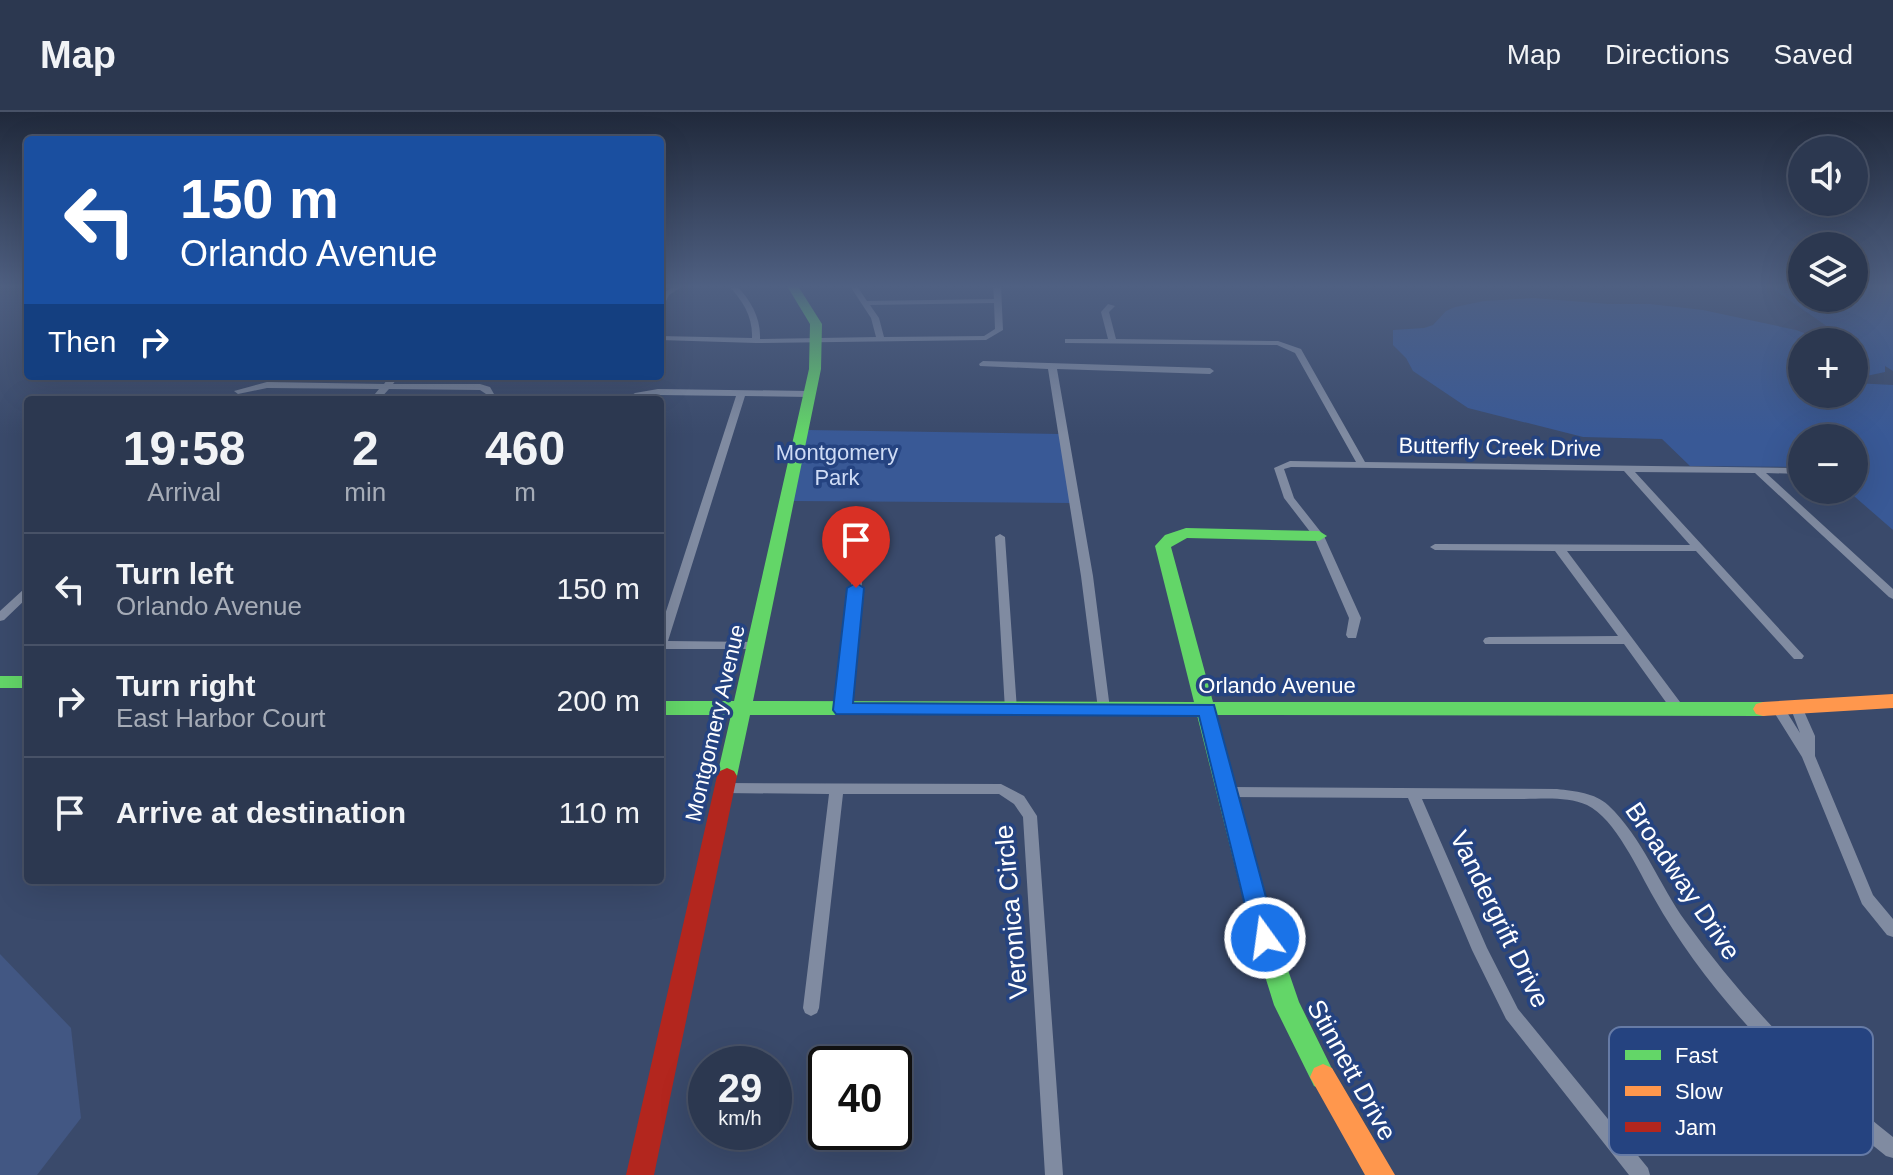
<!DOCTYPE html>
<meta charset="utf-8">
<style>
:root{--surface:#2c3850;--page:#38435a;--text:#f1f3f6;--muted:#a6acb7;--line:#485267}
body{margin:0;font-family:Helvetica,sans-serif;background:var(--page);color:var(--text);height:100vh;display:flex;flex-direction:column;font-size:30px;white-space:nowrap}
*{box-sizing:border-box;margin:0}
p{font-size:26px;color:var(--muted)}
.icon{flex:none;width:44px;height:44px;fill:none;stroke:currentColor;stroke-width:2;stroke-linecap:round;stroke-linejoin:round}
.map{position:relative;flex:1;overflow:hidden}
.details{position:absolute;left:24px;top:284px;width:640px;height:488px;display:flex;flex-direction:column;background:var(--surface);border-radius:8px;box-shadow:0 8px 32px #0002,0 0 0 2px var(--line)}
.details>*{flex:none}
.hud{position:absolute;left:24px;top:24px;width:640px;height:244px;border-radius:8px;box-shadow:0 8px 32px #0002,0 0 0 2px var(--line);background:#1a4fa0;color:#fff;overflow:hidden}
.tools{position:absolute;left:1788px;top:24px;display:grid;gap:16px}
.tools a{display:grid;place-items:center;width:80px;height:80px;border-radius:50%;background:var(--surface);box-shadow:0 8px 32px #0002,0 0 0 2px var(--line);font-size:40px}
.speed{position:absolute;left:688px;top:934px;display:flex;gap:16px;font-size:40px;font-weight:700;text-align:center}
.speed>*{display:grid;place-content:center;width:104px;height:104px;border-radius:50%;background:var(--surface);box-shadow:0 8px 32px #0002,0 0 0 2px var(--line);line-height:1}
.speed small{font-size:20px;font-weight:400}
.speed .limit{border:4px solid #111;border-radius:12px;background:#fff;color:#111}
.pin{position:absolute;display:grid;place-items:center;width:68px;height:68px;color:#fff;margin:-82px -34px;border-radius:50% 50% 50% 0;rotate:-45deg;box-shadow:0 0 8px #0007}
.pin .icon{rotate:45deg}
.me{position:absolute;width:88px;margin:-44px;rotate:346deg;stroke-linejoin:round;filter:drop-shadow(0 0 6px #0008)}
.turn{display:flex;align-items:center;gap:28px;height:168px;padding:0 24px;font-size:36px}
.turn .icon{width:104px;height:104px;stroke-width:2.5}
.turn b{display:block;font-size:56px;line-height:68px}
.then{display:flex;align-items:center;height:76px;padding:0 24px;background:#0003;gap:16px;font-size:30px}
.eta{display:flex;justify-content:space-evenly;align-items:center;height:136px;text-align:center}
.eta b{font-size:48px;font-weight:700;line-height:56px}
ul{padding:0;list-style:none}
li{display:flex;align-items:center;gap:24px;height:112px;padding:0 24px;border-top:2px solid var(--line)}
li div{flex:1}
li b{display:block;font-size:30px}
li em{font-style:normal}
header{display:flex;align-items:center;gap:48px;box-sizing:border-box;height:112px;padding:0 40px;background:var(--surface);border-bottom:2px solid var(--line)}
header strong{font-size:38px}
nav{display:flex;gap:44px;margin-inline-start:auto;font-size:28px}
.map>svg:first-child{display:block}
.green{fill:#395996}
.water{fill:#425783}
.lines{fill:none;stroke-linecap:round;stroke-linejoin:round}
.street{fill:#808ba1;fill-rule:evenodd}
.fast{fill:#63d668;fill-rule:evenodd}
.slow{fill:#ff974d;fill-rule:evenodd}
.jam{fill:#b3261e;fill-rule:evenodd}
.route{fill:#1a73e8;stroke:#114b97;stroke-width:2}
.labels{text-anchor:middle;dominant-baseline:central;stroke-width:7;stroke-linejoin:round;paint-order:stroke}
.street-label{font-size:22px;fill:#fff;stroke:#254380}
.park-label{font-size:22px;fill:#cfdcf5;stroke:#254380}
.near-street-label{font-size:26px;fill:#fff;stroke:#254380}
.key{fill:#254380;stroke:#667ba6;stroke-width:2}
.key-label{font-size:22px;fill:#fff}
</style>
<header>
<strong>Map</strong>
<nav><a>Map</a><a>Directions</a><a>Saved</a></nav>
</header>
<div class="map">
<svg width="1893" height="1063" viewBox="0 0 1893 1063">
<rect width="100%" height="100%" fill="#3a4a6b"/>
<path class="green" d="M1769 174H1802V186H1854V174H1893V259L1885 254V260L1857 266 1854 271 1893 273V418L1847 378H1854V326H1802V355L1690 354 1662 327 1583 325 1468 296 1413 259 1406 246 1393 233V218L1424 216 1433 213 1446 199 1455 195 1484 189 1534 186 1608 192H1650L1703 198 1796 218 1829 230H1802V282H1854V237L1861 238Z
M807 318 1060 322 1072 391 793 389Z"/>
<path class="water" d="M0 842 71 916 81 1006 37 1063H0Z"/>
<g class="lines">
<path class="street" d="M674 174H683L669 183 663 195H660C660 183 664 180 674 174Z
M729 174H737C751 189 761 206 760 227L876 225 871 206 850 174H857L867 189 994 187 993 174H1001L1003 218 986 228 756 231 660 228V224L752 226C753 205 743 189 729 174ZM994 191 995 217 984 224 884 225 879 206 870 193Z
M1108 192 1115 194 1109 200 1116 227 1278 229 1301 237 1365 350 1802 356V362L1766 361 1893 477V487L1889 485 1755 361 1635 360 1804 544 1802 547H1794L1696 439H1567L1683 594 1684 597 1683 600H1673L1624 532H1485L1483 529 1485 526 1489 525 1618 524 1555 439 1435 438 1430 435 1435 432 1690 433 1624 359 1291 355 1284 357 1294 386 1324 424 1361 506 1356 526H1348L1346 523 1349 506 1314 425 1284 386 1274 356 1290 349 1356 350 1295 241 1277 233 1065 231V227H1108L1101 200Z
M983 249 1210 256 1214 259 1210 262 1057 257 1093 464 1110 597 1109 600H1099L1098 597 1081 464 1048 257 980 254 979 252Z
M390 264H399L393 272H480L490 275 494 282 490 288H482L486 282 480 278 389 277 379 288H370L379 277 267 276 238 282 234 279 267 270 384 272Z
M658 277 810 279 814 282 810 285 745 284 668 529 756 530 760 531 762 534 760 537H660V518L736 284 658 283 635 288H624L635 281Z
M862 418 867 421 849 598 848 601H838L837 598 857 421Z
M1000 422 1005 425 1017 598 1016 601H1006L1005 598 995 425Z
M28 476V485L4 508 0 509V499L24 477Z
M1778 592 1783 594 1800 621 1791 597 1792 594H1802L1803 597 1815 624V644L1873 783 1893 807V825L1887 823 1862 792 1802 645 1772 597 1773 594Z
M725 671 1001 672 1024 684 1037 704 1063 1063H1045L1023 705 1014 692 999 682H843L819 896 817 901 811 904 805 901 803 896 829 682 725 681 720 680 718 676 720 672Z
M1228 675 1557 677C1575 679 1595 681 1608 693 1643 726 1659 773 1686 810 1745 892 1814 963 1893 1025V1046L1886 1044C1800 975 1708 883 1654 786 1639 760 1615 706 1587 693 1567 684 1541 687 1520 687 1488 687 1455 687 1422 687L1487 836 1518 897 1648 1056 1650 1063H1629L1506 907 1472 838 1408 686 1228 685 1223 684 1221 680 1223 676Z"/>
<path class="fast" d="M787 174H798L822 212 821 257 753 589 1194 590 1155 434 1165 423 1186 416 1319 419 1327 424 1319 429 1187 426 1171 435 1213 590H1763L1770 592 1773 597 1770 602 1763 604 1217 603 1277 826 1299 890 1336 965 1332 974 1323 978 1314 974 1274 893 1253 826 1197 603H750L737 664 734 669 727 672 720 669 717 664 731 603H660V589H734L809 257 810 212Z
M0 564H28V576H0Z"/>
<path class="slow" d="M1893 582V596L1763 604 1756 602 1753 597 1756 592 1763 590Z
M1323 952 1332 956 1395 1063H1365L1310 965 1314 956Z"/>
<path class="jam" d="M727 656 734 659 737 664 654 1063H626L717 664 720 659Z"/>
</g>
<linearGradient id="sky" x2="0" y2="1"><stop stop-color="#20293b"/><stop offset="0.54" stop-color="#4f6082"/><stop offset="1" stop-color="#4f6082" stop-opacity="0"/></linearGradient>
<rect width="1893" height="323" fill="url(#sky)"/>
<path class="route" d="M856 471 864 476 853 591 1214 593 1277 826 1273 834 1265 837 1256 834 1253 826 1199 604 836 602 833 598 847 476Z"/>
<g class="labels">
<g class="street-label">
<text transform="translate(1500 335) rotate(1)">Butterfly Creek Drive</text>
<text x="1277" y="573">Orlando Avenue</text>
<text transform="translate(715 611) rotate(-77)">Montgomery Avenue</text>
</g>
<g class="park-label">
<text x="837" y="340">Montgomery<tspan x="837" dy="25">Park</tspan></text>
</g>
<g class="near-street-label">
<text transform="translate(1683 769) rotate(56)">Broadway Drive</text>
<text transform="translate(1011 800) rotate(-95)">Veronica Circle</text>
<text transform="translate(1500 807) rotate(64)">Vandergrift Drive</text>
<text transform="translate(1352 958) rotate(61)">Stinnett Drive</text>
</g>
</g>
<rect x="1609" y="915" width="264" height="128" rx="12" class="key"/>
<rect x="1625" y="938" width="36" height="10" fill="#63d668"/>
<rect x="1625" y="974" width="36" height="10" fill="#ff974d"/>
<rect x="1625" y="1010" width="36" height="10" fill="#b3261e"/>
<g class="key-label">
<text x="1675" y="951">Fast</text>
<text x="1675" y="987">Slow</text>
<text x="1675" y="1023">Jam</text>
</g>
</svg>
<div class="tools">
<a><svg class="icon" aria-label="sound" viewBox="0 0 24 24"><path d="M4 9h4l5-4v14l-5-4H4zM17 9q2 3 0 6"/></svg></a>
<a><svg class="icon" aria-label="layers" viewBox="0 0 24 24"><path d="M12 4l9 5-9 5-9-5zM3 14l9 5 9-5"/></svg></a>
<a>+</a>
<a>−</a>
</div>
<div class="speed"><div>29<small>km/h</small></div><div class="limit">40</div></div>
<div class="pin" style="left:856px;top:476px;background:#d93025"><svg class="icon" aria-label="arrive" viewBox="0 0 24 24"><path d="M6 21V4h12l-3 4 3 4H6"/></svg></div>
<svg class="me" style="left:1265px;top:826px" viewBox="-20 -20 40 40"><circle r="17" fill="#1a73e8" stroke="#fff" stroke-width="3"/><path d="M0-11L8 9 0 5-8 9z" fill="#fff"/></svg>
<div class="hud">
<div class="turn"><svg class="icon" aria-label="left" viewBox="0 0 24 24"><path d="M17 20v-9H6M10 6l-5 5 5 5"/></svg><div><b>150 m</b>Orlando Avenue</div></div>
<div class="then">Then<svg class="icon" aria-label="right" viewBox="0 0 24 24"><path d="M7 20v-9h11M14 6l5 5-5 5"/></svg></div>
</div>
<section class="details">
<div class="eta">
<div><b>19:58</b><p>Arrival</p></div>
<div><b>2</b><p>min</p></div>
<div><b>460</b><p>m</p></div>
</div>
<ul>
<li><svg class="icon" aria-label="left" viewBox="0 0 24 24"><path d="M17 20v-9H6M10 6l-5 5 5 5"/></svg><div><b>Turn left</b><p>Orlando Avenue</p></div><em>150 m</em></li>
<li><svg class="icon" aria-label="right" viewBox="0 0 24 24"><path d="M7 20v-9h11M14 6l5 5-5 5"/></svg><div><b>Turn right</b><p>East Harbor Court</p></div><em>200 m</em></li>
<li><svg class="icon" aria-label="arrive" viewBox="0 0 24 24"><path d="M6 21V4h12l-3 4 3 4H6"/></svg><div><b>Arrive at destination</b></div><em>110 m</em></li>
</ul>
</section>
</div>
